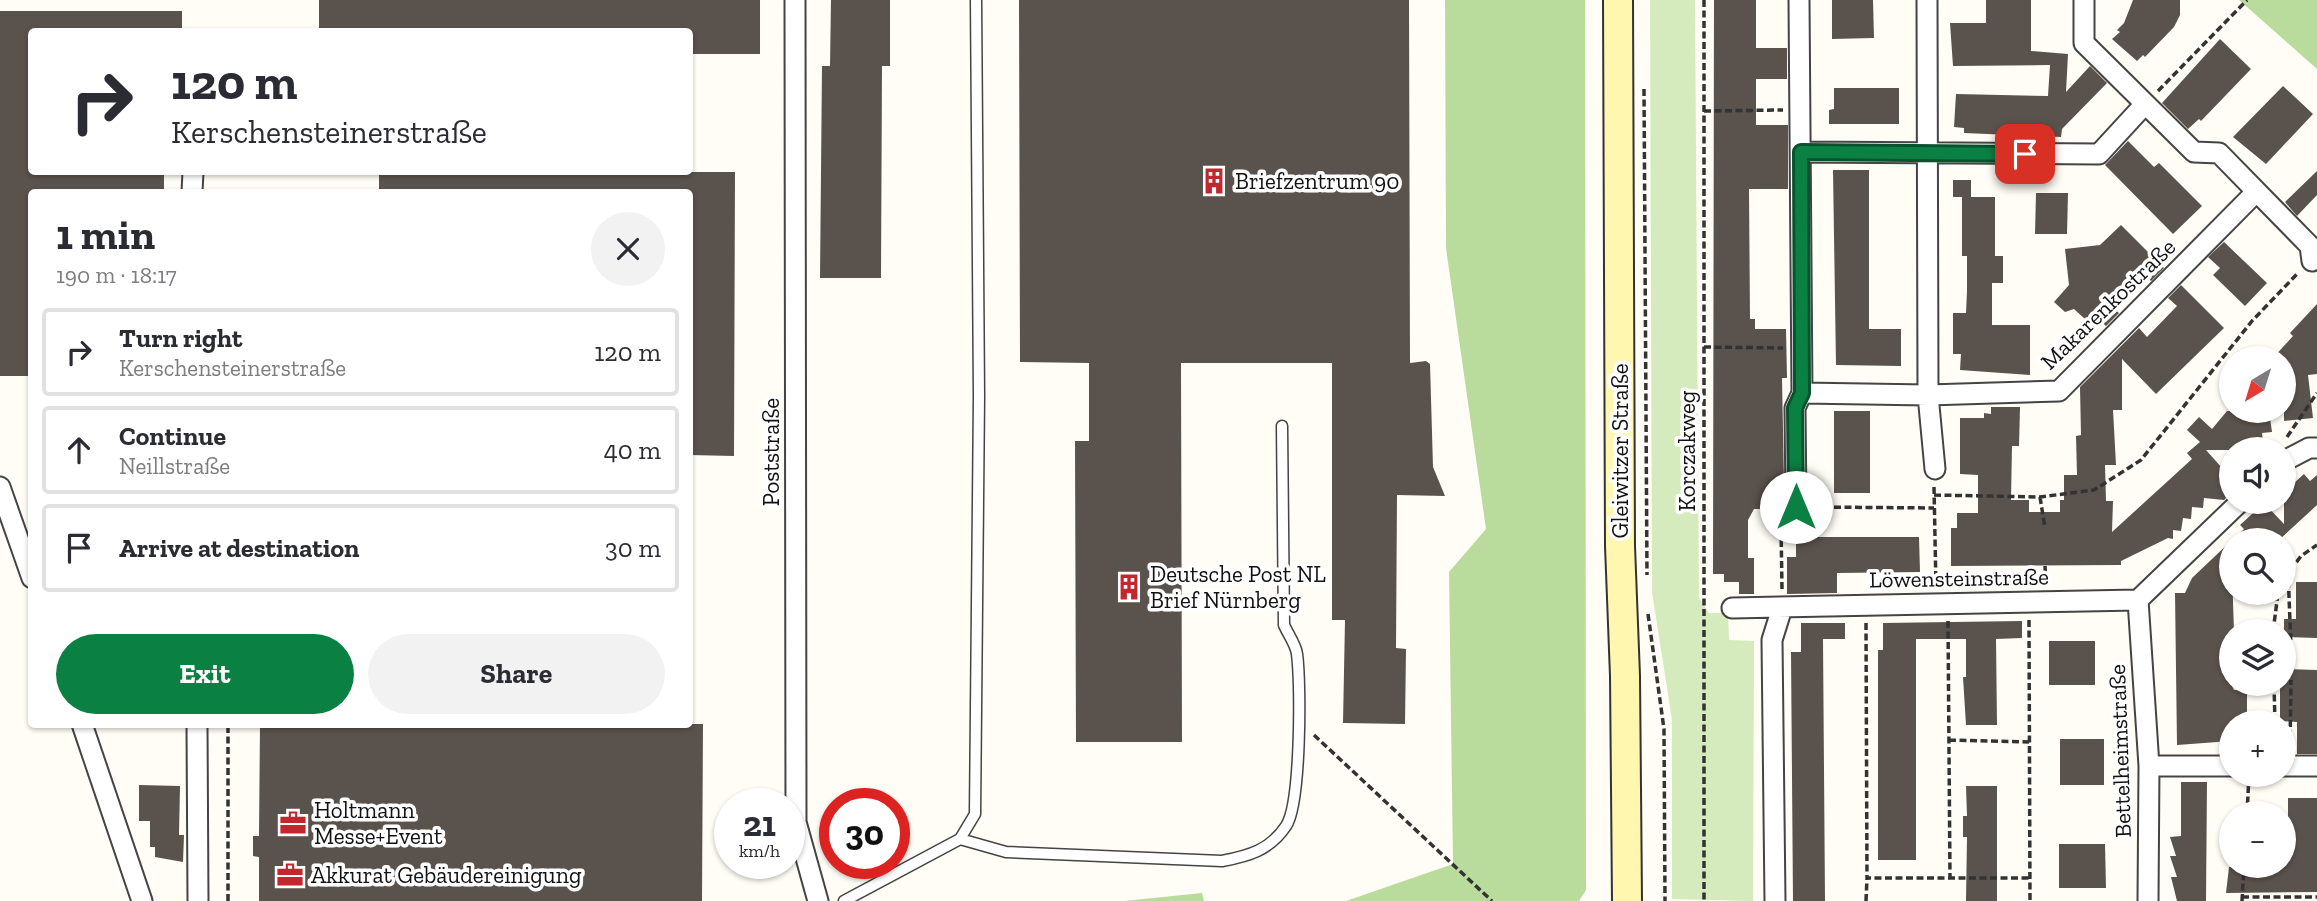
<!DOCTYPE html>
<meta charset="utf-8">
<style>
:root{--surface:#fff;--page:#f2f2f3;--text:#2b2b33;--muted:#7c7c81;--line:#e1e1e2;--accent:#0b8043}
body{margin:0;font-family:"Zilla Slab",serif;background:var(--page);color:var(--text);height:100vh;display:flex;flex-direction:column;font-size:26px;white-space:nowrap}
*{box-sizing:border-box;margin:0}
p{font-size:23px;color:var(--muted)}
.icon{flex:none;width:38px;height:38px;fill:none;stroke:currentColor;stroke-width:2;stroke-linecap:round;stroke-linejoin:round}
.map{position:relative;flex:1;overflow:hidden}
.sheet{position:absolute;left:28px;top:189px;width:665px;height:539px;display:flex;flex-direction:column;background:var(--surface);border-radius:7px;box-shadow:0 2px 5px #0004}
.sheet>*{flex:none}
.guide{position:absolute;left:28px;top:28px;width:665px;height:147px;border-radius:7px;box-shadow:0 2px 5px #0004;background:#fff;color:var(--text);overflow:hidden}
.needle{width:46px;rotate:218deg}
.tools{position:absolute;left:2219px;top:346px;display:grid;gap:14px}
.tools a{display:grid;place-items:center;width:77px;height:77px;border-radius:50%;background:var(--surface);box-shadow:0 2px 5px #0004;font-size:35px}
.speed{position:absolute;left:714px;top:788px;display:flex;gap:14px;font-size:35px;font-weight:700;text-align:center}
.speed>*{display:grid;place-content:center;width:91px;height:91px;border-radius:50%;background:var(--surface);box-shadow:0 2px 5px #0004;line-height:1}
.speed small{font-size:18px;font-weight:400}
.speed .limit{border:10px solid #d22;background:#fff;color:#111}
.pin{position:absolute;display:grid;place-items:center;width:60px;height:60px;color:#fff;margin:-30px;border-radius:14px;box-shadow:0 4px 10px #0006}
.me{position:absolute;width:77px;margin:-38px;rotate:0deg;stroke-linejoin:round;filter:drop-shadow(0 0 5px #0008)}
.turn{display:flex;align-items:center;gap:24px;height:147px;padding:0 28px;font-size:32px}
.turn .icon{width:91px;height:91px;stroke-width:2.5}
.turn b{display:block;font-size:49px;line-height:60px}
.round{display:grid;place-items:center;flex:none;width:74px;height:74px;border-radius:37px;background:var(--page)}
.head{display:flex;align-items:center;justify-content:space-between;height:119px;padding:0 28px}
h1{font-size:42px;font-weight:800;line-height:52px}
.cta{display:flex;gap:14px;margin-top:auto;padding:14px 28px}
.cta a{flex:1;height:80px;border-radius:42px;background:var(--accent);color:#fff;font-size:28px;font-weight:800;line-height:80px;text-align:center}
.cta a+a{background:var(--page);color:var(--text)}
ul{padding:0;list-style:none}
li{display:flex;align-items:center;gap:21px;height:88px;margin:0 14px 10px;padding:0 14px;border:4px solid var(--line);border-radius:7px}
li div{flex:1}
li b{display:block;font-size:26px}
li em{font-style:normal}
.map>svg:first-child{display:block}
.green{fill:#d5ebbd}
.forest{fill:#b9dc9c}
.building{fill:#5a524d}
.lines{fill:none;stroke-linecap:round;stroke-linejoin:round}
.service-casing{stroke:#444;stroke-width:13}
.minor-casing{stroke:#444;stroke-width:23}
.secondary-casing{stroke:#333;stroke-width:32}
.path{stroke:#333;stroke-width:3.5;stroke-dasharray:7 3.5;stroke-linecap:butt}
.service{stroke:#fff;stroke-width:10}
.minor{stroke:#fff;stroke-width:19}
.secondary{stroke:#fff6b0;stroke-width:28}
.route-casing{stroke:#07532c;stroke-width:18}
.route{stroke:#0b8043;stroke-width:12}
.labels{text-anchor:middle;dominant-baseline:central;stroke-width:7;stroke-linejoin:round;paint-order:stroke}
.poi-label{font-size:23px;fill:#111;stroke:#fff;text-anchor:start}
.street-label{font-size:23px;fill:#111;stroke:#fff}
</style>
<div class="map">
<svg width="2317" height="901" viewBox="0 0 2317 901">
<rect width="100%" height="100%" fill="#fffdf5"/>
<path class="green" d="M1650 0H1695L1699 598 1709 613H1728L1729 640 1754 641 1753 901 1672 899V720L1652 592Z"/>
<path class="forest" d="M1445 0H1585L1586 890 1579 901H1346L1453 864 1449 572 1486 529 1446 248Z
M2239 0H2317V69Z
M1202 893 1204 901H1124Z"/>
<path class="building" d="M319 0H760V54H690V32H319Z
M831 0H890V66H882L881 278H820L822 66H830Z
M1019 0H1409L1410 363 1426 361 1430 364 1433 467 1445 496 1397 495 1396 648 1406 649 1405 724 1343 723 1345 620H1332V363H1181L1182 742H1076L1075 441H1089V363L1020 362Z
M1714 0H1756V48H1787V79H1756V125H1788V189H1749L1750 319H1755V329H1786L1787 378H1782L1784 483H1774V509H1754L1748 520V558H1754V594H1739V582H1724V574H1713Z
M1832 0H1873L1874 38 1832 39Z
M1986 0H2031V51L2068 54 2066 92 2090 66 2107 83 2062 129 2061 137 1964 133V128L1954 127 1956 94 2048 96 2050 65 1953 66 1950 23H1986Z
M2133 0H2180V15L2174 27 2145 57 2143 55 2137 61 2112 39 2120 32 2117 30 2124 23Z
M0 11H182V32H32V172H164V192H32V376H0Z
M2220 39 2251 69 2201 121 2199 119 2188 129 2162 103Z
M2283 86 2313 114 2266 164 2233 137Z
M1834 88H1899V124H1829V110L1834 109Z
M2128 141 2154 167 2159 163 2202 206 2173 234 2105 165Z
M1833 170H1869V329H1901V366L1836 365Z
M2317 171V195L2297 216 2285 202Z
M379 172H735L734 456 690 455V192H379Z
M1953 180H1971V197H1995V256H2003V283H1992V325H2030V375L1960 370 1961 354H1953V313H1966L1967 291V256H1962V197H1953Z
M2036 193H2068L2067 234H2035Z
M2121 225 2164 268 2151 281 2145 275 2112 307 2119 313 2106 326 2092 314 2086 320 2074 309 2065 312 2054 302 2069 285 2065 249 2100 245Z
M2224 242 2267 283 2245 306 2213 275 2220 268 2208 257Z
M2181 285 2224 328 2156 394 2122 359V410H2113L2116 465H2105L2106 501H2113L2112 532 2192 459 2187 453 2200 442 2187 430 2199 417 2212 429 2227 411H2269L2272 432 2262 433 2264 450H2206L2231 478V493L2224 500 2204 498 2203 508 2192 507 2191 519 2183 518 2181 531 2173 530V539L2168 538 2121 561V565L1951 566V528H1957V513H1978V475L1960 474V418H1984V413L1991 414V407H2020L2019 446H2012L2011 500H2029V512H2060V500H2064V475H2077L2076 436 2081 435 2080 387 2139 328 2147 337 2177 306 2168 298Z
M2317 304V374L2308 375 2313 418 2284 421V359H2272L2293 336 2290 333Z
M1834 411H1870V493H1834Z
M2304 474 2310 481 2317 475V505L2278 541H2232L2244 529 2240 525 2264 503 2284 524V492Z
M1796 524H1813V537H1919L1920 572 1837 573V593L1787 594V557H1796Z
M2231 541 2234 632H2231V684L2234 690H2247V723H2231V741L2177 745 2175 593H2185L2192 578Z
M2296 582H2317V638L2284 637V619H2296Z
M2022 621V638L1996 639 1997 725H1966L1963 677H1966V639H1916V860H1878V650H1883V623Z
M1801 623H1845V639H1823L1825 901H1793L1791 652H1801Z
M2049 641H2095V685H2049Z
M2284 669 2317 670V754H2297V722L2280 721V684H2284Z
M260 724H703L702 901H259V857L253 856V836H259Z
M2060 739H2104V785H2060Z
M2181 782H2207L2206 901H2177L2171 877H2177L2170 856H2176L2170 837 2181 836Z
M139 785 180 786 179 835H184L183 862 155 857V847H150V821H139Z
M1966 786H1997V901H1966L1967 837H1963V816H1967Z
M2288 798H2317V892L2226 893 2229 867H2284V834H2288Z
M2059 844H2105L2106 888H2059Z"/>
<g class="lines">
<g class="service-casing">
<path id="service" d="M960 839 1006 852 1222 861C1249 856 1270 850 1286 826 1301 804 1301 684 1297 654 1296 645 1288 634 1284 625L1282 426
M844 901 960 839 975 814 979 396 976 0"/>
</g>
<g class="minor-casing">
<path id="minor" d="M795 0 796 822 818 901
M1799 0 1802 393 1928 395 2059 391 2256 192
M1927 0 1928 395 1935 469
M2084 0V43L2194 152 2219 153 2310 246 2312 261
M1801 152 2099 154 2145 104
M192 192 193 172
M2284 461 2309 448H2317
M0 487 32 578
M1796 507 1795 408 1802 393
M2138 600 2149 766 2148 901
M2138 600 2240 502
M1732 608 2138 600
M82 724 142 901
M197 724 198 901
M2149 766H2231
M2284 766H2317
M1775 901 1772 640 1782 608"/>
</g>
<g class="secondary-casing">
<path id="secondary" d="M1618 0 1620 546 1625 676 1627 901"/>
</g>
<path class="path" d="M1704 0V901
M1644 89 1647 575
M2158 91 2247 0
M1704 111 1783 110
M1704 347 1783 348
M2287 437 2317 393
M1934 487 1936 588
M1934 495 2040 497 2094 490 2141 460 2252 321 2298 273
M2040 497 2045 528
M1813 507 1934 508
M2045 566 2046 584
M2288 570 2291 648
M2284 579 2301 556 2317 545
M1782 589 1781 525 1785 521
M1648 614 1664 729 1665 901
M2029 620 2030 901
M1948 621 1950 878
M1866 623 1867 878H2030
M2273 632 2278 593
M2274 684 2275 723
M1314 735 1492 901
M1949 740 2029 742
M2290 748 2291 680
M2247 814 2249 775
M2242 897H2317
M228 901V724
M1866 901 1867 878
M2242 901 2244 866"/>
<use href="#service" class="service"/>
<use href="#minor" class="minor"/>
<use href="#secondary" class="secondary"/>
</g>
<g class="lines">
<g class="route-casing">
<path id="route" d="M1796 507 1795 408 1802 393 1801 152 2025 154"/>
</g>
<use href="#route" class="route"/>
</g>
<defs>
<g id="building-bare" transform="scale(2.1)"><path d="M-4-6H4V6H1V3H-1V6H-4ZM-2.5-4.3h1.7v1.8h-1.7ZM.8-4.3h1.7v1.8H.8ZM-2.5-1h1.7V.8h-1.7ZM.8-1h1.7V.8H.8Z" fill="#c4262e" stroke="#fff" stroke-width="2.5" paint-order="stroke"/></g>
<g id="office-bare" transform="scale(2.1)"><path d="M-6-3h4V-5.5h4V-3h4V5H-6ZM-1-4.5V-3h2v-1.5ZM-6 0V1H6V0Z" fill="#c4262e" stroke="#fff" stroke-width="2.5" paint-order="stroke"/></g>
</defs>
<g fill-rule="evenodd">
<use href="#building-bare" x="1214" y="181"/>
<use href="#building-bare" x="1129" y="587"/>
<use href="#office-bare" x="293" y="823"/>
<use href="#office-bare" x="290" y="875"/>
</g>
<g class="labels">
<g class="poi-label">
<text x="1235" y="181">Briefzentrum 90</text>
<text x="1150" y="574">Deutsche Post NL<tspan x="1150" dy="26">Brief Nürnberg</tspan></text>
<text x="314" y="810">Holtmann<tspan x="314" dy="26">Messe+Event</tspan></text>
<text x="311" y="875">Akkurat Gebäudereinigung</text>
</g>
<g class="street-label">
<text transform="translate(2108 304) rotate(-44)">Makarenkostraße</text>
<text transform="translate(1620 451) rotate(-90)">Gleiwitzer Straße</text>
<text transform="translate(1687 451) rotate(-90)">Korczakweg</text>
<text transform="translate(771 452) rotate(-90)">Poststraße</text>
<text transform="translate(1959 578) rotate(-1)">Löwensteinstraße</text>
<text transform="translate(2120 751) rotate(-92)">Bettelheimstraße</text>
</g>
</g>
</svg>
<div class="tools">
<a><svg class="needle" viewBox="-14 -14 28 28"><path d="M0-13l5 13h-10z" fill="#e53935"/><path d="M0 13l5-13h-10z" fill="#7c7c81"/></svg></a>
<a><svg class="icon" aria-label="sound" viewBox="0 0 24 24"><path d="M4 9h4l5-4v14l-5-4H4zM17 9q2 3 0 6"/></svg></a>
<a><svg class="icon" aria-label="search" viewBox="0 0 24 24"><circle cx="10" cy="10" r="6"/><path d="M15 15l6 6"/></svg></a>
<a><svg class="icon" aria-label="layers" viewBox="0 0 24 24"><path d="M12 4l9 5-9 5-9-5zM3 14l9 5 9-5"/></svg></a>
<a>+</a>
<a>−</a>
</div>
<div class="speed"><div>21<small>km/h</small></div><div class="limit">30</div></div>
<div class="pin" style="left:2025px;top:154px;background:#d93025"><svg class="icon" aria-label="arrive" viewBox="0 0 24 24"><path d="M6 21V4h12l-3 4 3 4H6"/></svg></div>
<svg class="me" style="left:1796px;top:507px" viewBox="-20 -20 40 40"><circle r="19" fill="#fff"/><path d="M0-13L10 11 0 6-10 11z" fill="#0b8043"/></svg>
<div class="guide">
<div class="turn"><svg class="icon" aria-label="right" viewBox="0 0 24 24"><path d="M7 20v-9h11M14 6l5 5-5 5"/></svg><div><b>120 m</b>Kerschensteinerstraße</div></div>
</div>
<section class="sheet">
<div class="head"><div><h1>1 min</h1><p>190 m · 18:17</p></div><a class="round"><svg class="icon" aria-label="close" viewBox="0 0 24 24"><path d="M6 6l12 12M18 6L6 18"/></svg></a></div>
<ul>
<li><svg class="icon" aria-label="right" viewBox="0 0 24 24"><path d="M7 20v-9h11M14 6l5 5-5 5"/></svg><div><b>Turn right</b><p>Kerschensteinerstraße</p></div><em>120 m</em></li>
<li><svg class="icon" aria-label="ahead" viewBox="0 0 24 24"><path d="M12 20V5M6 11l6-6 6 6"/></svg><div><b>Continue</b><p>Neillstraße</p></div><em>40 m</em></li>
<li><svg class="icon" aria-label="arrive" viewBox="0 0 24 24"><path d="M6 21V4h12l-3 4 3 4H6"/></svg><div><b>Arrive at destination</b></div><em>30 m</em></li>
</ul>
<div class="cta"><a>Exit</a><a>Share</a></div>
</section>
</div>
